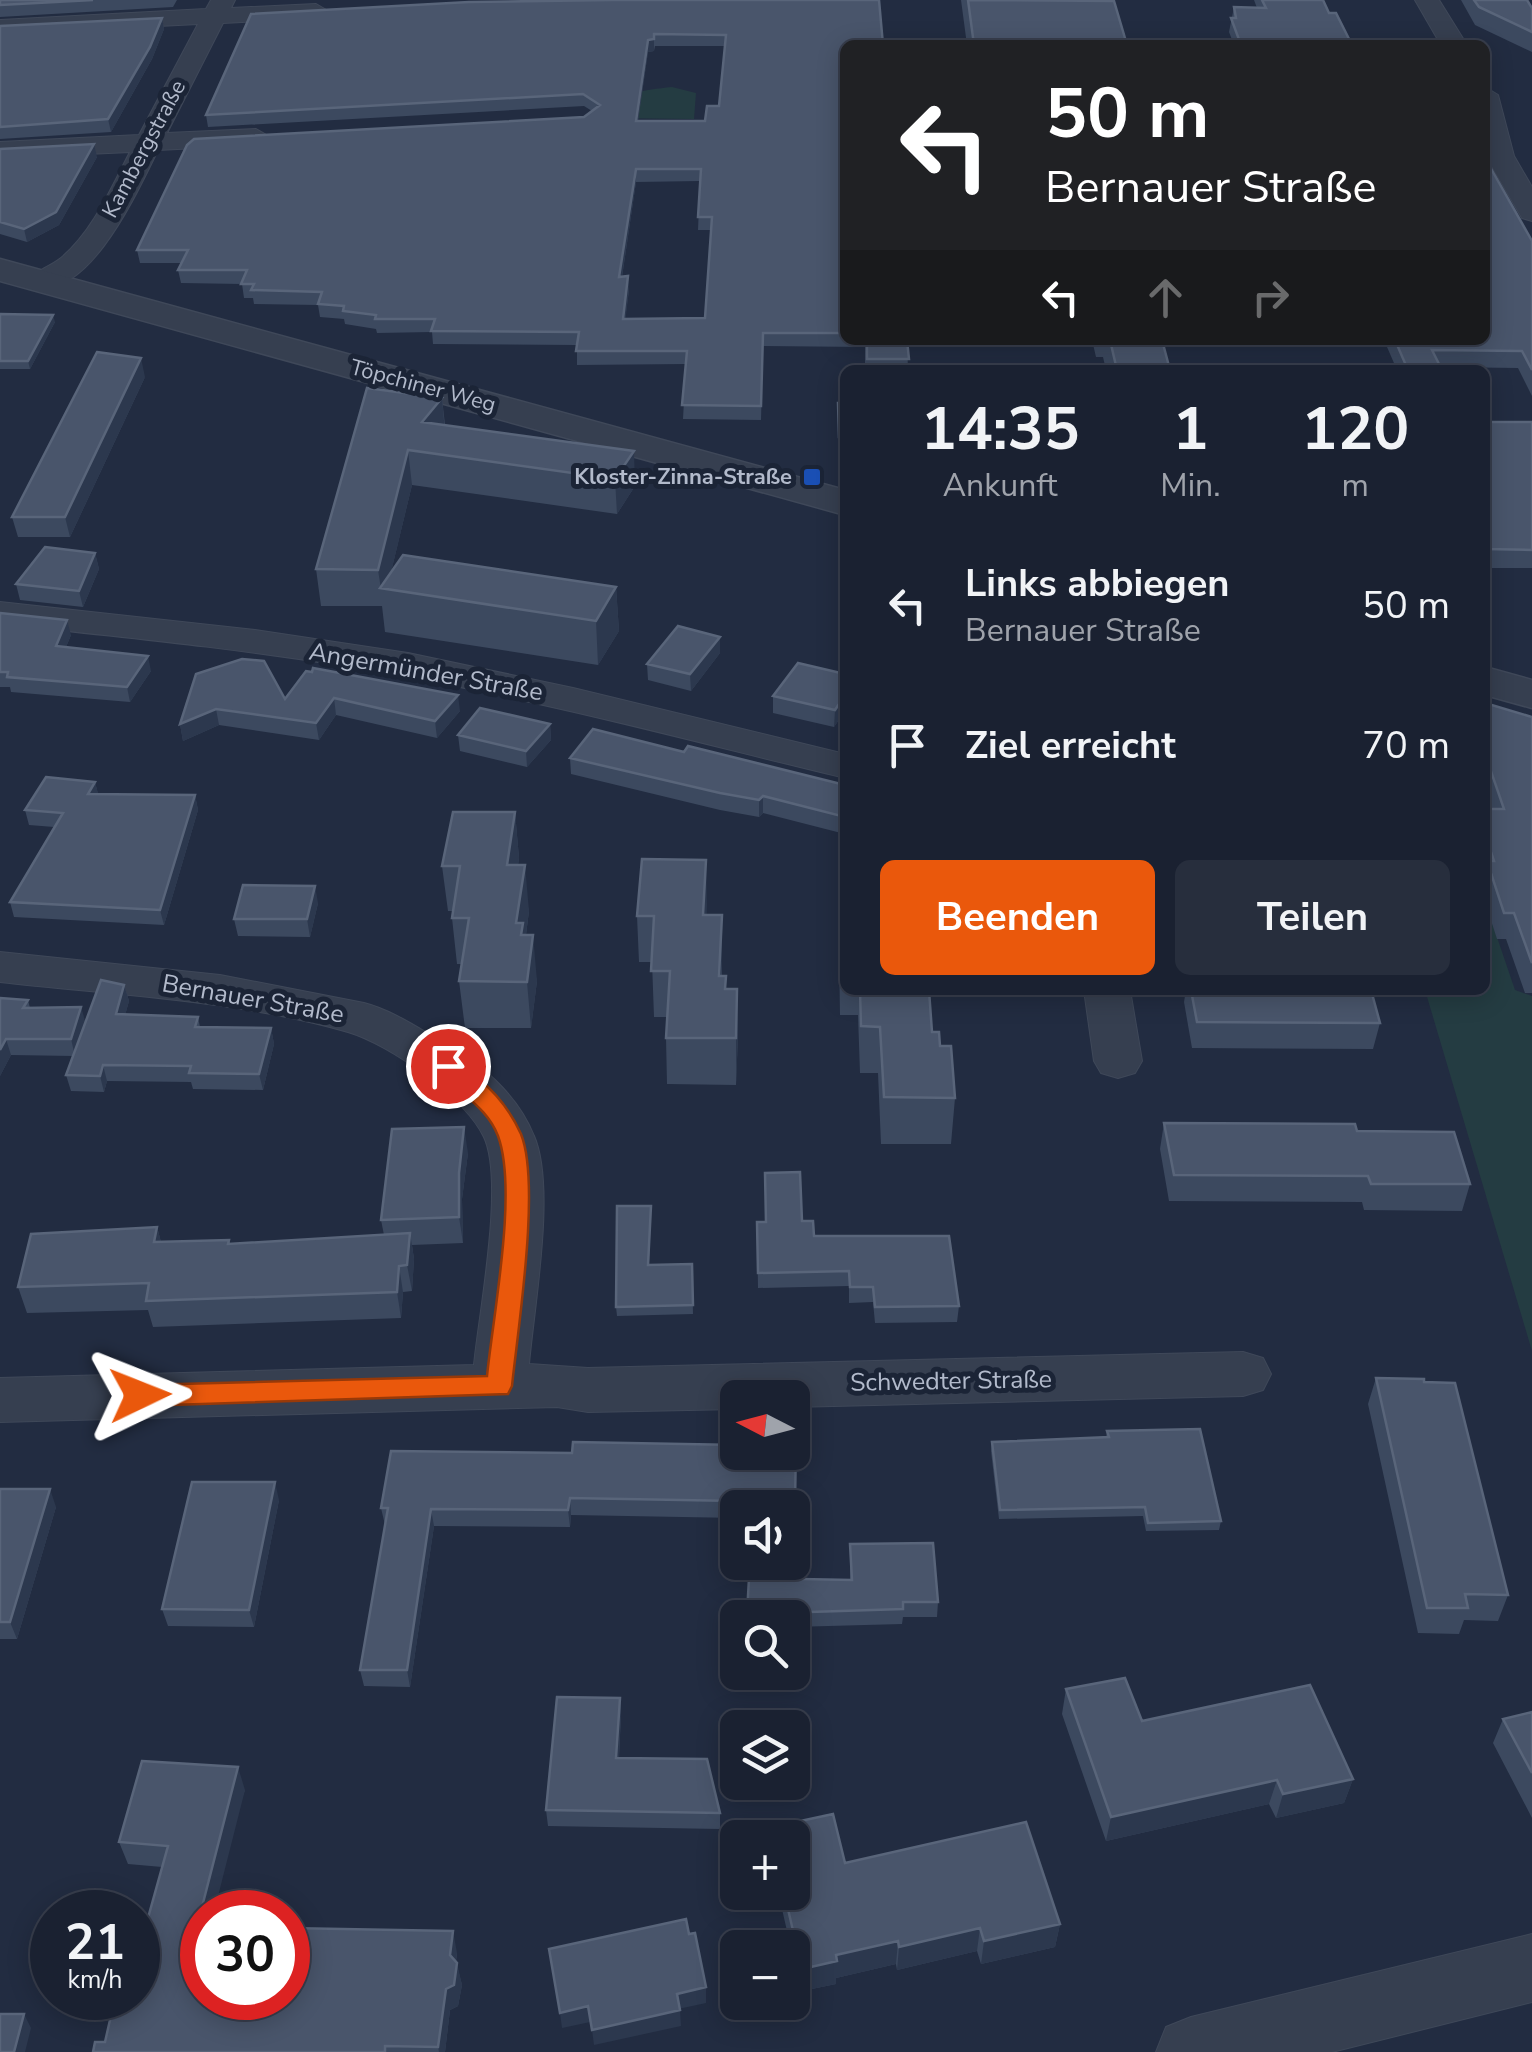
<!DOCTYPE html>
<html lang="de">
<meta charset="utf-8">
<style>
:root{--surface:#1a2131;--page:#272e3d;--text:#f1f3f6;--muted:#9fa3ab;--line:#383e4d;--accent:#ea580c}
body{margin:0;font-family:"Nunito Sans",sans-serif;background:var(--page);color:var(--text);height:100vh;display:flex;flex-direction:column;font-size:38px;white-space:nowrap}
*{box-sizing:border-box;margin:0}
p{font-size:32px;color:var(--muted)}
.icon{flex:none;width:55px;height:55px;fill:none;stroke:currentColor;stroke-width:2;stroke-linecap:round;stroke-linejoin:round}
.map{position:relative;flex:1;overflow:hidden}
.sheet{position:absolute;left:840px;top:365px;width:650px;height:630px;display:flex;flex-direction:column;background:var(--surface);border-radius:15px;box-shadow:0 5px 25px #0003,0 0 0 2px var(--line)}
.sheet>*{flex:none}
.top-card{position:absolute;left:840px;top:40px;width:650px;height:305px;border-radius:15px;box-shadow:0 5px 25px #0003,0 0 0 2px var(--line);background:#202124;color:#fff;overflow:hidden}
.needle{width:65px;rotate:276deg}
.controls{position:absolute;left:720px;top:1380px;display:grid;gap:20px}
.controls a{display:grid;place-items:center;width:90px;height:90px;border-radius:15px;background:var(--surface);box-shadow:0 5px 25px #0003,0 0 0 2px var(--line);font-size:50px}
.speed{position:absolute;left:30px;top:1890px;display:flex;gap:20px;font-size:50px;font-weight:700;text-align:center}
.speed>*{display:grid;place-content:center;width:130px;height:130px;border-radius:50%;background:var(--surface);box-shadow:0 5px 25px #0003,0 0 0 2px var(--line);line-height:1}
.speed small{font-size:25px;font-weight:400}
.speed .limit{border:15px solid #d22;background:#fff;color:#111}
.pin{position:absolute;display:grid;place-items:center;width:85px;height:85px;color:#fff;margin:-42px;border:5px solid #fff;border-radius:50%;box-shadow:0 2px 10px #0007}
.me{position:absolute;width:110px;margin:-55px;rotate:88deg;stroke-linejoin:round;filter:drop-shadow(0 0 8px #0008)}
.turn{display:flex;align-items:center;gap:35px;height:210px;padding:0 40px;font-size:45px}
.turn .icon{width:130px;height:130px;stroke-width:2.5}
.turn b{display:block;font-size:70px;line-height:85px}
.lanes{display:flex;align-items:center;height:95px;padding:0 40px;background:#0003;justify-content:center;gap:50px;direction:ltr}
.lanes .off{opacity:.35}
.eta{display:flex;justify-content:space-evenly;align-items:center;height:170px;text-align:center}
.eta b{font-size:60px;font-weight:700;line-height:70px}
.button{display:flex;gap:20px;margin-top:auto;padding:20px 40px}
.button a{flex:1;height:115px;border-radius:15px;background:var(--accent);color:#fff;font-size:40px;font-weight:700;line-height:115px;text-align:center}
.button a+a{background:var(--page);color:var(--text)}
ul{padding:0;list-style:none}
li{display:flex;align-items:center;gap:30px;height:140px;padding:0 40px}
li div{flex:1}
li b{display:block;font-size:38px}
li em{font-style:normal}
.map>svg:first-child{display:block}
.green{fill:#243c42}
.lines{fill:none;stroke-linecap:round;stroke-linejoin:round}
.minor-casing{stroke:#3f4859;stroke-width:2}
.tertiary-casing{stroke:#3f4859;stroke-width:3}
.minor{fill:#363f50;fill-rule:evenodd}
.tertiary{fill:#363f50;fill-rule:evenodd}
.wall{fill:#3c495f;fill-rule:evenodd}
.shaded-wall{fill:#2c384e}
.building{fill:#49556b;stroke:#59657a;stroke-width:2.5;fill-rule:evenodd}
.route{fill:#ea580c;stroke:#983908;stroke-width:2.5}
.transit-dot{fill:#1a4fb4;stroke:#1b2436;stroke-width:4}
.labels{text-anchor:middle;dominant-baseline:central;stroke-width:10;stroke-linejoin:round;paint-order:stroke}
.far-street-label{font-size:22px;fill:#b2bacb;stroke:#1b2436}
.far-poi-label{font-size:22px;font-weight:bold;fill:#b2bacb;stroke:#1b2436;text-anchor:end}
.street-label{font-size:25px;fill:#b2bacb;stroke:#1b2436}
</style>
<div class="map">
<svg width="1532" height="2052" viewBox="0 0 1532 2052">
<rect width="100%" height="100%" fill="#222c41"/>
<path class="green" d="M672 87 696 93 694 119 605 118C621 92 643 90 672 87Z
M1485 902 1515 990 1532 996V1351L1425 990H1485Z"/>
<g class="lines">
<g class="minor-casing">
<path id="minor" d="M211 0H235L231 8 316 4 328 11 316 18 223 23 167 133 256 129 270 137 256 145 158 150C138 190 89 301 33 287L29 281C37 269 50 267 61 258 93 231 111 188 130 152L0 158V142L139 135 198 24 0 34V20L206 9Z
M1415 0H1439L1467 45H1441Z
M1485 87 1498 95 1514 156 1532 187V221L1522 218 1486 156Z
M0 602 255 630 408 653 573 688 845 754V778C700 743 555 704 408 677 273 652 136 638 0 624Z
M0 952 220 975 364 1003C391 1010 415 1026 439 1040 478 1061 517 1093 534 1136 556 1187 534 1306 529 1364L588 1368 1243 1352 1263 1358 1271 1374 1263 1390 1243 1396 792 1407V1398H738V1409L588 1412 557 1407 0 1422V1378L474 1365C479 1313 505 1182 484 1137 466 1098 389 1044 348 1032 238 1000 113 995 0 982Z
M1084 990H1130L1142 1061 1135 1073 1118 1078 1101 1073 1094 1061Z
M1532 1934V2002L1332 2052H1156L1166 2027 1191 2017Z"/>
</g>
<g class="tertiary-casing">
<path id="tertiary" d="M0 259 845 490V515L0 281Z
M1485 667 1532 680V708L1485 695Z"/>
</g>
<use href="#minor" class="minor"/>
<use href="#tertiary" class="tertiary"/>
</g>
<path class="wall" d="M0 0H177L173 7 0 17Z
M961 0H1111L1127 45H967Z
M1254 0H1323L1329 13 1352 45H1234L1229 32 1234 7 1257 8Z
M1461 0H1527L1532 8V52L1475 25Z
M469 2 845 45V340H907L908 370H865V347L763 346 761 420 683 419 686 364 577 365V345L433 344 432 332 377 333 376 329 345 324 344 319 320 317 318 305 254 304 253 298H244L242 284 181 283 178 270 182 263H140L137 250 584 117 592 111 584 106 208 127 206 115ZM655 46H725L719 106 705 121H638L648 52 654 51ZM700 181 698 230H711L705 318 625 319 629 290 622 277 636 182Z
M162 18 164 29 152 59 111 132 0 139V26Z
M0 149 97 157 59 225 27 242 0 234Z
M1532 241V396L1518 368 1441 367 1442 370H1397L1384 340H1485Z
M0 314 55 322 30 369H0Z
M1092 340H1162L1170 370H1106L1103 357H1096Z
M145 377 70 537H18L12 517Z
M442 398 445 425 635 486 617 514 412 485 391 572 616 587 619 631 598 665 385 632 382 606H321L316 569Z
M838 403H845V462H839Z
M1485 419 1486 422H1532V568H1485Z
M95 553 99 569 83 607 20 600 16 584Z
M0 613 71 635 66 647 151 671 130 702 11 692 10 687H0Z
M720 653 691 691 648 680 647 664Z
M306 671 460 711 437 738 336 715 319 740 219 725 183 741 180 724 196 674 285 699Z
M845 674V711L834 727 773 713V696Z
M1485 703 1532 717V993H1525L1506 939H1497L1485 902V809H1488L1485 799Z
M550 724 551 740 527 767 460 751 458 735Z
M684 752 845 785V834L763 813 759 817 720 810 571 774 570 758Z
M95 782 98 794 195 795 198 810 164 925 14 917 10 902 54 827 29 825 25 810Z
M515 812 519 858 518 865 529 911 526 935 537 981 531 1028H465L459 981 462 964H457L452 918 453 911H448L442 866Z
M706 860V915L722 961V976L738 1035 736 1085 667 1084 666 1038 667 1017H654L652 962H639L637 916Z
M318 903 310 937 238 936 234 919Z
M840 909H845V990H929L932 1032 940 1046 955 1098 951 1144H881L878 1073H860L858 1015H840L839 955Z
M124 985 129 1001 125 1015 198 1017 200 1027 271 1028 274 1044 263 1090 193 1089 191 1082 107 1081 104 1092 71 1091 66 1075 73 1056 11 1055 0 1076V998L28 1000 30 1008 85 1023Z
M1186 990H1371L1380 1023 1373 1049 1192 1048 1184 1002Z
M1164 1123 1357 1131 1470 1184 1462 1211 1364 1210 1362 1202 1169 1201 1160 1149Z
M468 1153 462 1199 463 1243 412 1245 414 1259 412 1291 403 1292 401 1318 153 1327 148 1310 27 1313 18 1287 157 1227 161 1242 229 1240 230 1244 384 1235 381 1220Z
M651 1215 649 1265 692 1264 693 1314 617 1316 616 1307Z
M802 1221 814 1236 959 1306 957 1322 875 1323 873 1302 849 1303V1286L758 1288 757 1222Z
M1376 1378 1508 1595 1498 1621 1464 1620 1459 1634 1418 1633 1368 1404Z
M1107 1431 1221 1521 1219 1530 1146 1531 1143 1516 999 1519 991 1451 992 1442 1106 1437Z
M796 1446 795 1519H792V1508H738V1518L571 1515 570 1527 434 1526 410 1687 364 1686 360 1670 385 1525 381 1508 572 1453Z
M0 1489 56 1507 17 1639H0Z
M279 1500 254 1627 168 1626 162 1609Z
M850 1544 938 1602 937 1617H903L902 1624 792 1627V1618H747L749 1578 850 1580Z
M1066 1689 1142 1721 1353 1779 1344 1803 1276 1818 1269 1804 1106 1841 1062 1714Z
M620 1698 621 1715 619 1758 720 1813V1829L548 1826 546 1810Z
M1532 1712V1818L1493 1743 1503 1719Z
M245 1790 202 1912V1998L457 1953 456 1962 462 1985 458 2006 450 2010 445 2052H93L105 2042 138 1998 162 1867 128 1864 119 1842Z
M833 1814 845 1863 1026 1822 1060 1924 1055 1947 981 1964 977 1951 897 1970 896 1964 836 1978V1984L802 1991 792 1948H791L778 1892H792V1838H768V1828Z"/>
<path class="shaded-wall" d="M162 18 164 29 152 59 111 132 108 119Z
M654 34V51L648 52 636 133V121L648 40Z
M94 144 97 157 59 225 27 242 24 229Z
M636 169V182L620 290 619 277Z
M628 276 629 290 624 332 623 319Z
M53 315 55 322 30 369 28 361Z
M141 358 145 377 70 537 65 517Z
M442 398 445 432 422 422Z
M408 450 412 485 387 589H381L378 570Z
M634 451 635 486 617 514 615 479Z
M95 553 99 569 83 607 79 591Z
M616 587 619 631 598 665 596 621Z
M67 620 71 635 60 661 56 646Z
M720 637V653L691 691 690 674Z
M148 656 151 671 130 702 127 687Z
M458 695 460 711 437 738 435 721Z
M845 695V711L834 727 835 710Z
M334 698 336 715 319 740 316 723Z
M216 709 219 725 183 741 180 724Z
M550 724 551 740 527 767 526 751Z
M95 782 99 797 88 794Z
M195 795 198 810 164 925 160 910Z
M763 796V813L759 817V800Z
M515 812 519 858 512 911 507 865Z
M706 860 707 905 705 961 703 915Z
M525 865 529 911 525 942 516 923Z
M315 886 318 903 310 937 307 919Z
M722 915V961L719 1022V976Z
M533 935 537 981 531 1028 527 982Z
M124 985 129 1001 121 1030 116 1014Z
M737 989 738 1035 736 1085V1038Z
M81 1007 86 1024 75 1056 71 1039Z
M271 1028 274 1044 263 1090 259 1074Z
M6 1039 11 1055 0 1076V1050Z
M103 1065 107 1081 104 1092 100 1076Z
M464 1127 468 1153 462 1199 463 1243 459 1217V1173Z
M157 1227 164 1253 154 1242Z
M410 1233 414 1259 412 1291 407 1265Z
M399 1266 403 1292 401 1318 397 1292Z
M275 1482 279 1500 254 1627 249 1610Z
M50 1489 56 1507 17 1639 10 1622Z
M570 1498 571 1515 570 1527 568 1510Z
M431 1509 434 1526 410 1687 407 1670Z
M620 1698 621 1715 618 1774 616 1758Z
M238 1767 245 1790 214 1912H202V1958L194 1938Z
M1353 1779 1344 1803 1276 1818 1283 1794Z
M1277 1780 1269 1804 1106 1841 1111 1817Z
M1060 1924 1055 1947 981 1964 984 1941Z
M980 1928 977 1951 897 1970 899 1947Z
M453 1931 457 1953 454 1976 450 1955Z
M898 1941 896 1964 836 1978V1984L802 1991V1969L836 1955Z
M457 1963 462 1985 458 2006 450 2010 445 2052H439L438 2047 446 1989Z
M706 1987V2003L678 2009 677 1994Z
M588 2006 590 2022 562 2028 560 2013Z
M680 2010 681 2026 594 2045 592 2030Z
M24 2014 31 2028 25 2052H14Z"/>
<path class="building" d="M0 0H93L0 5Z
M611 0H879L883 45H845V333H763L761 406 682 405 687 351H576L579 332 431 331 435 319H375L376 315 343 311 344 306 318 304 322 292 251 290 254 284H241L247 270H178L188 250H137L187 145 194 139 584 117 600 105 583 94 206 115 251 14 469 2ZM654 34 726 35 719 106H707L705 121H636L648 40 654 39ZM636 169H701L698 217H712L705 318 623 319 628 276 619 277Z
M968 0 1114 1 1127 45H974Z
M1262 0H1323L1329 13H1336L1352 45H1241L1231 18H1236L1234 7 1266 8Z
M1474 0H1527L1532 8V32L1479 7Z
M162 18 150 47 108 119 0 127V26Z
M94 144 56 212 24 229 0 222V149Z
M1485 158 1532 241V370L1522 351 1432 350 1442 370H1408L1395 340H1485Z
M0 314 53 315 28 361H0Z
M867 340H907L909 359H867Z
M1110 340H1162L1170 370H1117Z
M97 352 141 358 65 517H12Z
M367 388 442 398 422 422 634 451 615 479 408 450 378 570 316 569Z
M838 403H845V437H839Z
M1485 419 1486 422H1532V550L1485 549Z
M45 547 95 553 79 591 16 584Z
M403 555 616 587 596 621 380 588Z
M0 613 67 620 56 646 148 656 127 687 7 677 8 672H0Z
M678 626 720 637 690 674 647 664Z
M242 659 264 661 285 699 306 671 312 672 313 668 458 695 435 721 334 698 316 723 216 709 180 724 196 674Z
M798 663 845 674V695L835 710 773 696Z
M1485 703 1532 717V963L1514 913H1504L1487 861H1494L1485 834V809H1504L1485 754Z
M480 708 550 724 526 751 458 735Z
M593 729 684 752 688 746 845 785V817L763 796 759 800 720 793 570 758Z
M46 777 95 782 88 794 195 795 160 910 10 902 63 813 25 810Z
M453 812H515L507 865H525L516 923H523L521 935H533L527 982 459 981 469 918H452L460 866H442Z
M642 859 706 860 703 915H722L719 976H726L725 989H737L736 1038H666L670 971H651L654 916H637Z
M243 885 315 886 307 919H234Z
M840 909H845V969H842Z
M101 980 124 985 116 1014 198 1017 195 1027 271 1028 259 1074 189 1073 191 1066 103 1065 100 1076 66 1075Z
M860 990H929L932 1032H939L940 1046H951L955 1098 884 1097 880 1027 861 1026Z
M1191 990H1371L1380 1023 1197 1022Z
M0 998 28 1000 23 1008 81 1007 71 1039H6L0 1050Z
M1164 1123 1355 1124 1357 1131 1454 1132 1470 1184H1371L1368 1176 1174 1175Z
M464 1127 459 1173V1217L381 1220 392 1129Z
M800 1172 802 1221H813L814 1236H949L959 1306 875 1307 873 1287H850L849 1271 758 1273 757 1222H766L765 1173Z
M617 1206H651L648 1265 692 1264 693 1305 616 1307Z
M157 1227 154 1242 229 1240 228 1244 410 1233 407 1265 399 1266 397 1292 146 1301 149 1283 18 1287 31 1234Z
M1376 1378 1424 1379V1382L1455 1383 1508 1595 1465 1594 1468 1608H1427Z
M1200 1429 1221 1521 1148 1523 1145 1507 1000 1510 992 1442 1109 1437 1107 1431Z
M573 1442 738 1445V1452H792V1446H796L795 1502 570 1498 568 1510 431 1509 407 1670H360L388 1508H381L391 1451 572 1453Z
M192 1482H275L249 1610 162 1609Z
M0 1489H50L10 1622H0Z
M933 1543 938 1602H903V1609L747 1614 749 1578 852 1580 850 1544Z
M1125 1678 1142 1721 1310 1685 1353 1779 1283 1794 1277 1780 1111 1817 1066 1689Z
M557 1697 620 1698 616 1758 707 1759 720 1813 546 1810Z
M1532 1712V1773L1503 1719Z
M142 1761 238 1767 194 1938H202V1998H288V1928L453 1931 450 1955 457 1963 454 1985 446 1989 438 2047 385 2046V2052H93L95 2042H105L115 1998H138V1954L168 1846 119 1842Z
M833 1814 845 1863 1026 1822 1060 1924 984 1941 980 1928 899 1947 898 1941 836 1955 837 1961 802 1969 784 1892H792V1838H771L768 1828Z
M686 1919 689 1934 695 1933 706 1987 677 1994 680 2010 592 2030 588 2006 560 2013 549 1949Z
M0 2014H24L14 2052H0Z"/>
<path class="route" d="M448 1058C461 1062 470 1071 480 1080 497 1094 512 1114 521 1134 541 1184 518 1328 512 1386L508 1394 140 1406 131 1403 127 1395 131 1388 140 1385 487 1376C493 1315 518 1191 498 1136 486 1104 454 1092 437 1066Z"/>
<rect class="transit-dot" x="802" y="467" width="20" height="20" rx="5"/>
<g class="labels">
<g class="far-street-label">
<text transform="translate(144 149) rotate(-62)">Kambergstraße</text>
<text transform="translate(423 386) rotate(15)">Töpchiner Weg</text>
</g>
<g class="far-poi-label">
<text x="792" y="477">Kloster-Zinna-Straße</text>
</g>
<g class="street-label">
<text transform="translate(426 672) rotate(10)">Angermünder Straße</text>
<text transform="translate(253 999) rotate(10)">Bernauer Straße</text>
<text transform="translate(951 1381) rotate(-1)">Schwedter Straße</text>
</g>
</g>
</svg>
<div class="controls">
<a><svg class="needle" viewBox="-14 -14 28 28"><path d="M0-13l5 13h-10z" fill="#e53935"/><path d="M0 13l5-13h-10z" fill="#9fa3ab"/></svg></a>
<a><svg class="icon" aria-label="sound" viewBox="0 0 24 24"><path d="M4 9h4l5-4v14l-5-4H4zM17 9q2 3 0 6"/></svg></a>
<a><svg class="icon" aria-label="search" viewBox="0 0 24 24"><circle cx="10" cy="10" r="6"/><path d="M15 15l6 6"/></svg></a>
<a><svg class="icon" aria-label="layers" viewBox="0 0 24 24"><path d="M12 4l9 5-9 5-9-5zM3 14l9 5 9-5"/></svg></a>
<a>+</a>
<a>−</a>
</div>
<div class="speed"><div>21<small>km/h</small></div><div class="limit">30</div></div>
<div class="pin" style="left:448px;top:1066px;background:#d93025"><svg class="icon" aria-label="arrive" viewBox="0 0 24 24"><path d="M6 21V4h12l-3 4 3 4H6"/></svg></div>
<svg class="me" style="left:140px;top:1395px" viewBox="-20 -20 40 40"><path d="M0-17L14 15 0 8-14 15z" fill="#ea580c" stroke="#fff" stroke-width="4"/></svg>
<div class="top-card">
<div class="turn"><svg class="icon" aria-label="left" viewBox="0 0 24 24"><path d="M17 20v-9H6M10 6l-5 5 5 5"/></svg><div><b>50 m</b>Bernauer Straße</div></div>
<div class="lanes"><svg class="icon" aria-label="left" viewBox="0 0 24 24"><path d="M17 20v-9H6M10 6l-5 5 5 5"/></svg><svg class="icon off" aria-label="ahead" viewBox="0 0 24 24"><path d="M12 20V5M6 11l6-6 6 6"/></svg><svg class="icon off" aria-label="right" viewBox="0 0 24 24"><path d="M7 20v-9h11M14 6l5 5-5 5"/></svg></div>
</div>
<section class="sheet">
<div class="eta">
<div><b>14:35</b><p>Ankunft</p></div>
<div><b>1</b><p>Min.</p></div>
<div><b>120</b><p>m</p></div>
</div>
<ul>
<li><svg class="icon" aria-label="left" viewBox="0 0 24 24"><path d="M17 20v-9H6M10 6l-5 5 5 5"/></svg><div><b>Links abbiegen</b><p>Bernauer Straße</p></div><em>50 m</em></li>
<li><svg class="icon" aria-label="arrive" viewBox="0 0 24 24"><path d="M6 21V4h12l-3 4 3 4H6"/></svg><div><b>Ziel erreicht</b></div><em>70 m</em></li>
</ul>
<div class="button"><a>Beenden</a><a>Teilen</a></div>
</section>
</div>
